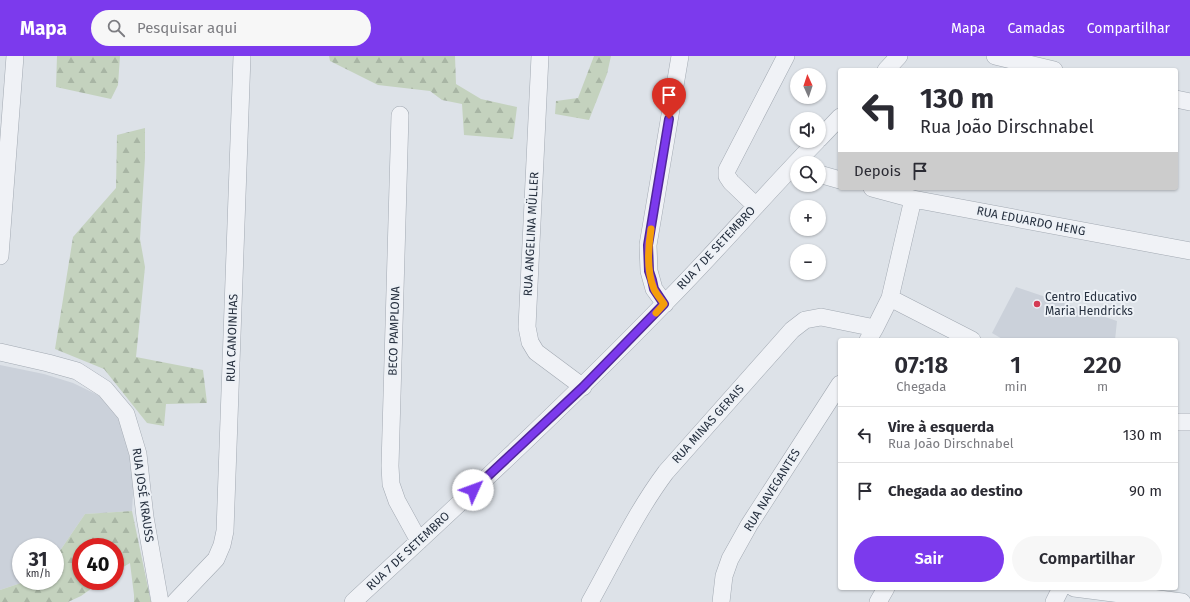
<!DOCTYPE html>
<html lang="pt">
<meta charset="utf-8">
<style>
:root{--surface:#fff;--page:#f7f7f7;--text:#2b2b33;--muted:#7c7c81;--line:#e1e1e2;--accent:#7c3aed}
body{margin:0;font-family:"Fira Sans",sans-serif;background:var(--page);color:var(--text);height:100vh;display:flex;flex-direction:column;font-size:15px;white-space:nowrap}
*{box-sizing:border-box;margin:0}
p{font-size:13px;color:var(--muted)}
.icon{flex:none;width:22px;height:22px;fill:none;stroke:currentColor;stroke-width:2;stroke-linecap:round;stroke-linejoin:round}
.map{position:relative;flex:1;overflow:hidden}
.drawer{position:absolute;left:838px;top:282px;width:340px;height:252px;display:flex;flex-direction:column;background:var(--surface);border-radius:4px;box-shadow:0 1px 3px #0004}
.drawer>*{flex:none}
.top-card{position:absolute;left:838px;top:12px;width:340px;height:122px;border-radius:4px;box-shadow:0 1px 3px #0004;background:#fff;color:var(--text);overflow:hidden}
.needle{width:26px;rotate:357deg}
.tools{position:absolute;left:790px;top:12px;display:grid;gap:8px}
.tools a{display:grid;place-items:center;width:36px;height:36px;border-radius:50%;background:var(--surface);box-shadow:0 1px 3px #0004;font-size:20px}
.speed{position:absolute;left:12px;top:482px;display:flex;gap:8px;font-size:20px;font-weight:700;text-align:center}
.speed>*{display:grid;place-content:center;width:52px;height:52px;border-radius:50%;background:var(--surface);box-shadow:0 1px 3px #0004;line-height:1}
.speed small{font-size:10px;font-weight:400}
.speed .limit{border:6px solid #d22;background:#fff;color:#111}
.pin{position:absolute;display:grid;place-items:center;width:34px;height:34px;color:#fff;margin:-41px -17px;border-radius:50% 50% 50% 0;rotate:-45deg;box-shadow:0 0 4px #0007}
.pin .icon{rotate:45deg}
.me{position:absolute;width:44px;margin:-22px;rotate:47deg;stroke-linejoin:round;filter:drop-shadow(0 0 3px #0008)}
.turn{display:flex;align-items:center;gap:14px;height:84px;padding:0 16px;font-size:18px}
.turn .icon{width:52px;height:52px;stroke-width:2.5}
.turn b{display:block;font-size:28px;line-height:34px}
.then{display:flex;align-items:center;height:38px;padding:0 16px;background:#0003;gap:8px;font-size:15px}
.eta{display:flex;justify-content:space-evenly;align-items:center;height:68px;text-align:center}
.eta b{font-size:24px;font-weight:600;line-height:28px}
.button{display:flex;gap:8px;margin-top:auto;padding:8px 16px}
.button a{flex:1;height:46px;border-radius:24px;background:var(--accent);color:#fff;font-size:16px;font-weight:600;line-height:46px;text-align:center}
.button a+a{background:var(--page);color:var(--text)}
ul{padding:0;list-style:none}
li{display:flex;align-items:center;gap:12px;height:56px;padding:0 16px;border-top:1px solid var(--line)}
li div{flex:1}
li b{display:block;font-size:15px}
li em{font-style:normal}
header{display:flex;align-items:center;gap:24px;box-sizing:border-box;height:56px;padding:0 20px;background:var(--accent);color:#fff}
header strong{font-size:19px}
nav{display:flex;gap:22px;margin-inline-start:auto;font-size:14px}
.search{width:280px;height:36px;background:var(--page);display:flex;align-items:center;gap:10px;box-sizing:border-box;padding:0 14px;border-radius:22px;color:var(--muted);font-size:15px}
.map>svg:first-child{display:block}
.built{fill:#cbd1da}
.forest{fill:url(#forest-firs)}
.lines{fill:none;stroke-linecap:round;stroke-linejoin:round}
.minor-casing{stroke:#a2a9b2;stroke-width:18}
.minor{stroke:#f0f2f6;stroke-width:17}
.route-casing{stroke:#51269a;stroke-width:10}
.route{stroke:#7c3aed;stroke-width:7}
.slow{stroke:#f59e0b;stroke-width:7}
.poi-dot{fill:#d43b54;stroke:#edf1f6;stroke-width:1.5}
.labels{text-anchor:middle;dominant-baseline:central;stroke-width:4;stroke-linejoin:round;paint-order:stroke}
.street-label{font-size:12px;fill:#26303f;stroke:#edf1f6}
.poi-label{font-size:12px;fill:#26303f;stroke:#edf1f6;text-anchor:start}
</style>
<header>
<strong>Mapa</strong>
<div class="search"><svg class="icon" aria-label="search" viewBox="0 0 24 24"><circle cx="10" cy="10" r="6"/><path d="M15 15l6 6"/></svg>Pesquisar aqui</div>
<nav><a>Mapa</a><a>Camadas</a><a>Compartilhar</a></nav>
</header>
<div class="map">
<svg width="1190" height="546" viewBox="0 0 1190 546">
<defs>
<pattern id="forest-firs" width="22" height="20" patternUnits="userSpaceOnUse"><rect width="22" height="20" fill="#c4d2be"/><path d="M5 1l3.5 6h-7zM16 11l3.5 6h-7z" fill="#a8b5a4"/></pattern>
</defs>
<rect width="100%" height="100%" fill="#dde2e8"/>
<path class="built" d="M1016 231 1117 265 1115 284H1004L992 277Z
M0 309 44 318 73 327 98 339 124 363 135 403 132 455 85 458 55 502V491H21V525H27L0 534Z"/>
<path class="forest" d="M57 0H120L118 29 111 43 56 31Z
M329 0H455L456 28 481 43 517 51 513 83 464 79 462 48 442 44 430 35 378 29 330 5Z
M594 0H611L607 18 589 64 555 58 556 45 578 42Z
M145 72V102L140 183 145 211 136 301 203 314 207 347 166 348 164 370 147 367 104 313 55 293 73 181 116 132 117 79Z
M132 455 151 546H134V539L130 507 115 516V491H81V525H102L81 540 68 546H0V534L27 525H55V502L85 458Z"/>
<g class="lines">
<g class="minor-casing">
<path id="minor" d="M540 0 527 271 530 286 536 296 583 331
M995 0 1054 14
M886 14 899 0
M1176 43 1190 46
M400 59 390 410 391 428 397 445 419 485
M819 83 840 61
M819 118 840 124
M872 132 913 143 1190 195
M756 150 731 126 727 120V114L786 0
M0 200 15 0
M890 242 972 284
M665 248 654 233 649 215 648 189 680 0
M868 284 875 272 890 242 913 143
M0 296 48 307 77 315 105 333 126 358 138 398 145 461 160 546
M1176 366H1190
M1074 532 1182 546
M175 546 216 503 222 489 225 475 242 0
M353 546C458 449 564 351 664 248 717 195 765 138 817 85
M590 546C614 503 636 456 666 416L792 274 805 264 821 261 875 272
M721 546 724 520 730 503 749 469 840 328
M878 546 886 532
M1054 546 1061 532"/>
</g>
<use href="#minor" class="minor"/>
</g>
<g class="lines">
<g class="route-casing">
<path id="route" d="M473 434 583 331 664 248 654 233 652 224 649 215 648 189 669 63"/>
</g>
<use href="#route" class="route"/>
<path class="slow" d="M651 173C648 192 646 214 654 233 656 238 661 243 664 248L656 257"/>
</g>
<circle class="poi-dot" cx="1037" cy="248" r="4"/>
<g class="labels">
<g class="street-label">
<text transform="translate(1031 165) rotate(11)">RUA EDUARDO HENG</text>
<text transform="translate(531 178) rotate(-87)">RUA ANGELINA MÜLLER</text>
<text transform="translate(716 192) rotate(-47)">RUA 7 DE SETEMBRO</text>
<text transform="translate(394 275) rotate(-88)">BECO PAMPLONA</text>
<text transform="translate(232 282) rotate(-88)">RUA CANOINHAS</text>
<text transform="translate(708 368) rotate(-48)">RUA MINAS GERAIS</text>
<text transform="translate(772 434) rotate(-58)">RUA NAVEGANTES</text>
<text transform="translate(143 439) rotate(82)">RUA JOSÉ KRAUSS</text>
<text transform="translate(408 495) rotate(-43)">RUA 7 DE SETEMBRO</text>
</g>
<g class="poi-label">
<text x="1045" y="241">Centro Educativo<tspan x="1045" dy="14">Maria Hendricks</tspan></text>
</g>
</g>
</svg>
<div class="tools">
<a><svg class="needle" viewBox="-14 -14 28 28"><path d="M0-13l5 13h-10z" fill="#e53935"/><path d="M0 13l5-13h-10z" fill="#7c7c81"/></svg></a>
<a><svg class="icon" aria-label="sound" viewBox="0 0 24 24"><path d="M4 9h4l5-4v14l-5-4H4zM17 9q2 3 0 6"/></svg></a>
<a><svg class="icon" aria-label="search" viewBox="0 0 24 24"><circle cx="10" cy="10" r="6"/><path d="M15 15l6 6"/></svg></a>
<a>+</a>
<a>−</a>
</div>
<div class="speed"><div>31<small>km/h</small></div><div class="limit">40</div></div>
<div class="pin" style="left:669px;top:63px;background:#d93025"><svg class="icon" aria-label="arrive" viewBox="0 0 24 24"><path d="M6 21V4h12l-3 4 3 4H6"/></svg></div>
<svg class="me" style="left:473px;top:434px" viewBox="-20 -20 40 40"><circle r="19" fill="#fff"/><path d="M0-13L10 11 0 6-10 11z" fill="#7c3aed"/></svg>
<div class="top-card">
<div class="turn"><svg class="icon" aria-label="left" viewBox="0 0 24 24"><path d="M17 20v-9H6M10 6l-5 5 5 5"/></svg><div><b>130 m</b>Rua João Dirschnabel</div></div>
<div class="then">Depois<svg class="icon" aria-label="arrive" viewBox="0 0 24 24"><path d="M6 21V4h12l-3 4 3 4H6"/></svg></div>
</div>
<section class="drawer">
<div class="eta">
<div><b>07:18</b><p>Chegada</p></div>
<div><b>1</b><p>min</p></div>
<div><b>220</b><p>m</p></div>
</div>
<ul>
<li><svg class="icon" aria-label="left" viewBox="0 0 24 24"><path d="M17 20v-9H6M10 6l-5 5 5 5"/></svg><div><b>Vire à esquerda</b><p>Rua João Dirschnabel</p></div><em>130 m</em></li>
<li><svg class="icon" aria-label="arrive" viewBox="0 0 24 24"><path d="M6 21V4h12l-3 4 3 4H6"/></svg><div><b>Chegada ao destino</b></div><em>90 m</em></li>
</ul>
<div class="button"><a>Sair</a><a>Compartilhar</a></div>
</section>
</div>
